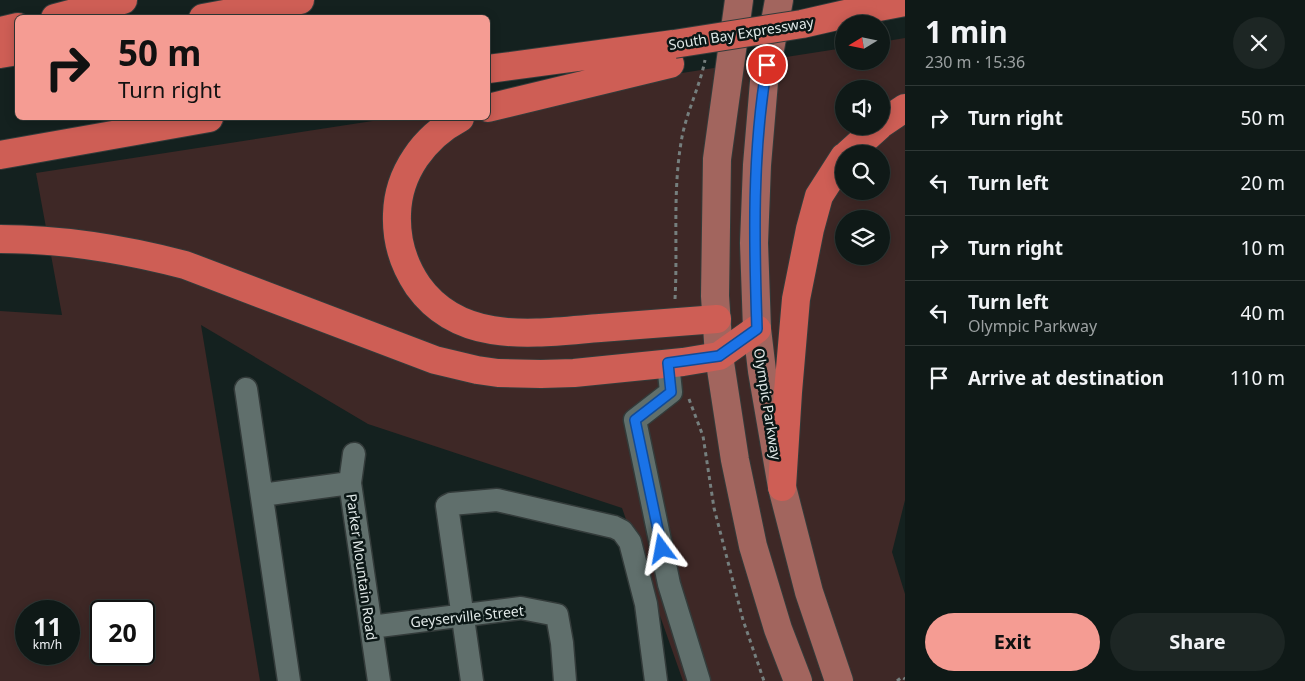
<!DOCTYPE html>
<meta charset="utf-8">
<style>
:root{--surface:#0f1917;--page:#1d2624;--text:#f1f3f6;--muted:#9ba0a1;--line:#2f3836;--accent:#f59c93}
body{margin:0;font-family:"Noto Sans",sans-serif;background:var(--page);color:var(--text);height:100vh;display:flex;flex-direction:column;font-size:19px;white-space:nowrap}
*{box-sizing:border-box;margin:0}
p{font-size:16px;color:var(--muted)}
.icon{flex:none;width:28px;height:28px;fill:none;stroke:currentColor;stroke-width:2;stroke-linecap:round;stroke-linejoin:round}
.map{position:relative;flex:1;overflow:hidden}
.drawer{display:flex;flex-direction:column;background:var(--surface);width:400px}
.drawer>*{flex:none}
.top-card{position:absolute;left:15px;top:15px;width:475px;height:105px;border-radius:8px;box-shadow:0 2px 12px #0003,0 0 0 1px var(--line);background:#f59c93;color:#111;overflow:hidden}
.needle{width:32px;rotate:260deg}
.controls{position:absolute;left:835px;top:15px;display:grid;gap:10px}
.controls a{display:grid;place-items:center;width:55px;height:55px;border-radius:50%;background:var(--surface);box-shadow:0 2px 12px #0003,0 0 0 1px var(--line);font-size:25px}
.speed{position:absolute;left:15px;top:600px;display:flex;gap:10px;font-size:25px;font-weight:700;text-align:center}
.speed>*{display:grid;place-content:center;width:65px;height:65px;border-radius:50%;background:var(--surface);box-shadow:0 2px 12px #0003,0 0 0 1px var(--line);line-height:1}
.speed small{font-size:12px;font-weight:400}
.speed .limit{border:2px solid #111;border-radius:8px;background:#fff;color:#111}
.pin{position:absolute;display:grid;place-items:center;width:42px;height:42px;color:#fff;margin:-21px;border:2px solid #fff;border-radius:50%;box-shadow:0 1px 5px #0007}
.me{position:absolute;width:55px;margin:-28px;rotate:347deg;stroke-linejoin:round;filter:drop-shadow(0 0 4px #0008)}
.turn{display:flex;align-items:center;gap:18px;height:105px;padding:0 20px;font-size:22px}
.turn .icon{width:65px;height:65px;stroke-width:2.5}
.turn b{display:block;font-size:35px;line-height:42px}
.round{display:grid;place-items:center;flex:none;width:52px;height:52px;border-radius:26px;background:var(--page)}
.overview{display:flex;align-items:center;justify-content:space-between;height:85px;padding:0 20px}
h1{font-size:30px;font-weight:700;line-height:38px}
.button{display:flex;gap:10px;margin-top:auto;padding:10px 20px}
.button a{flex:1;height:58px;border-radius:30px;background:var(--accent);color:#111;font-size:20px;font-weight:700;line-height:58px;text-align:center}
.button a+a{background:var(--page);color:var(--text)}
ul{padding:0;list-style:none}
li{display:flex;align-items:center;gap:15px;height:65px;padding:0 20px;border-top:1px solid var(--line)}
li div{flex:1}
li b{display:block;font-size:19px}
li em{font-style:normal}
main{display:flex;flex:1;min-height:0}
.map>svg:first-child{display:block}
.green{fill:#3e2826;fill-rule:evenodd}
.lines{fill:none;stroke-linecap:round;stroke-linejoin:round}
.minor-casing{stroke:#333b3a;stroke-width:25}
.major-casing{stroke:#333b3a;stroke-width:30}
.highway-casing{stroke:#333b3a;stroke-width:30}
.path{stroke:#757f7e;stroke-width:3;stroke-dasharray:4 4;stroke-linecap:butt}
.minor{stroke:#606f6c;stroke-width:22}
.major{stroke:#a2655e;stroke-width:28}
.highway{stroke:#ce5e55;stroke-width:28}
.highway-bridge-casing{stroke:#333b3a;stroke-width:30;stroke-linecap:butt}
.highway-bridge{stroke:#ce5e55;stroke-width:28}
.route-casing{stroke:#114b97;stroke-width:12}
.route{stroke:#1a73e8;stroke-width:9}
.labels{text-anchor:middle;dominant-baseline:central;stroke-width:5;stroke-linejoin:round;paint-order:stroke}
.street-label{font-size:14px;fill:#e1e9e8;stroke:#0b1716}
</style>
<main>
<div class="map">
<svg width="905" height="681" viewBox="0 0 905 681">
<rect width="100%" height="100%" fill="#14211f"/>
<path class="green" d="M905 38V500L892 552 905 594V681H683L622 508 368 424 201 325 260 681H0V311L62 315 36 173 392 118H488V103L844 48V61H881V42ZM844 89H881V126H844ZM844 154H881V191H844ZM844 219H881V256H844ZM26 611H69V654H26ZM101 611H144V654H101Z"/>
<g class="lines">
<g class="minor-casing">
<path id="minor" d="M668 363 671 392 635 420 669 584 699 681
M246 389 289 681
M354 454 350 483 379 681
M262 495 350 483
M371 627 521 608 557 615 562 643 565 681
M472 681 447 506 451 504 497 500 614 527 622 531 630 542 646 604 656 681"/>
</g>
<g class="major-casing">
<path id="major" d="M739 0 717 159 715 296 719 356 735 460 753 546 778 629 798 681
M779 0 764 82 757 165 754 243 757 329 762 371 782 487 809 592 839 681"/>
</g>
<g class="highway-casing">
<path id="highway" d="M863 10 905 2
M55 18 123 0
M203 18 300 0
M0 31 18 27
M0 54 18 51
M488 69 674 44
M488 108 670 64
M460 118C424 137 398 173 397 214 396 240 403 264 418 286 461 346 536 333 600 328 639 325 678 322 717 319
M881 124 905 108
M848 154 879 126
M0 155 209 118
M0 239C63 239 124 249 185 265L435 360 477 370 498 373 541 374 574 373 683 362 719 356 757 329
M782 487 788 392 796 299 810 229 819 196 844 157"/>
</g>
<path class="path" d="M675 299C678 245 672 191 682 137 687 111 700 86 705 60
M689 399 703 436 714 508 743 620 764 681
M897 681 902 677 905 679"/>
<use href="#minor" class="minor"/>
<use href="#major" class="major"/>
<use href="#highway" class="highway"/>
<g class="highway-bridge-casing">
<path id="highway-bridge" d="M674 44 802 24 863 10"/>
</g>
<use href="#highway-bridge" class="highway-bridge"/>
</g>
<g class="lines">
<g class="route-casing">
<path id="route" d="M662 549 635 420 671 392 668 363 719 356 757 329C754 241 752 152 767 65"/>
</g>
<use href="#route" class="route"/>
</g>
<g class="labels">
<g class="street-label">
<text transform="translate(741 33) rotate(-9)">South Bay Expressway</text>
<text transform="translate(768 404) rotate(81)">Olympic Parkway</text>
<text transform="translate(362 567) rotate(82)">Parker Mountain Road</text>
<text transform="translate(467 616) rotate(-6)">Geyserville Street</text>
</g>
</g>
</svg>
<div class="controls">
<a><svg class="needle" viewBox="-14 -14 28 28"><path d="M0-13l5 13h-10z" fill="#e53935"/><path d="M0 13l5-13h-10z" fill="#9ba0a1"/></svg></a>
<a><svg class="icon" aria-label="sound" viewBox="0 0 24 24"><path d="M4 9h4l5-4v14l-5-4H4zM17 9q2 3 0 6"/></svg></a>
<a><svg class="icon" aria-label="search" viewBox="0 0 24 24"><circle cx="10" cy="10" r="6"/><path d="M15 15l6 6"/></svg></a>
<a><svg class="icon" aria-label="layers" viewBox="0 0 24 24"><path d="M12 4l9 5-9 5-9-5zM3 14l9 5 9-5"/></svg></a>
</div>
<div class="speed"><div>11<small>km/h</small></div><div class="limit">20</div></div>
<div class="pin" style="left:767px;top:65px;background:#d93025"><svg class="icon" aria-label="arrive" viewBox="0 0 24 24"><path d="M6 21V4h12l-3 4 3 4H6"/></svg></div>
<svg class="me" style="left:662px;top:549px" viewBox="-20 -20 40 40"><path d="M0-17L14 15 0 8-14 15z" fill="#1a73e8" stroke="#fff" stroke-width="4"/></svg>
<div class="top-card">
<div class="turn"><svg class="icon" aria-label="right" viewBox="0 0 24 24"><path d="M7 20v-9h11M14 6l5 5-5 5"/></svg><div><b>50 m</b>Turn right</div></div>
</div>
</div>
<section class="drawer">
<div class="overview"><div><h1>1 min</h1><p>230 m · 15:36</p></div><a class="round"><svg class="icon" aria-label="close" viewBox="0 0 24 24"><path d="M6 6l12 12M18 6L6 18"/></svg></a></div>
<ul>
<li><svg class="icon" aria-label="right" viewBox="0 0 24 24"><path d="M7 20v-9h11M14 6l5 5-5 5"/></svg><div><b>Turn right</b></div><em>50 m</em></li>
<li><svg class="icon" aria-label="left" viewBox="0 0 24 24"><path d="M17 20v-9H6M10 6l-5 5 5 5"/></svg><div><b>Turn left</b></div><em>20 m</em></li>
<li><svg class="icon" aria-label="right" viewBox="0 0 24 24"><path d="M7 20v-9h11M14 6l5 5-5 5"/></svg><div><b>Turn right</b></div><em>10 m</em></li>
<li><svg class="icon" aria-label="left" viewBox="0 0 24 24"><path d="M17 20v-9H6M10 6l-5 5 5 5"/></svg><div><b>Turn left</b><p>Olympic Parkway</p></div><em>40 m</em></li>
<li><svg class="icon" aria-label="arrive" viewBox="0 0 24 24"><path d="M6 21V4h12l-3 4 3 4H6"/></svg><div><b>Arrive at destination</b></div><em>110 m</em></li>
</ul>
<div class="button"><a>Exit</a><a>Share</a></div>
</section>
</main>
